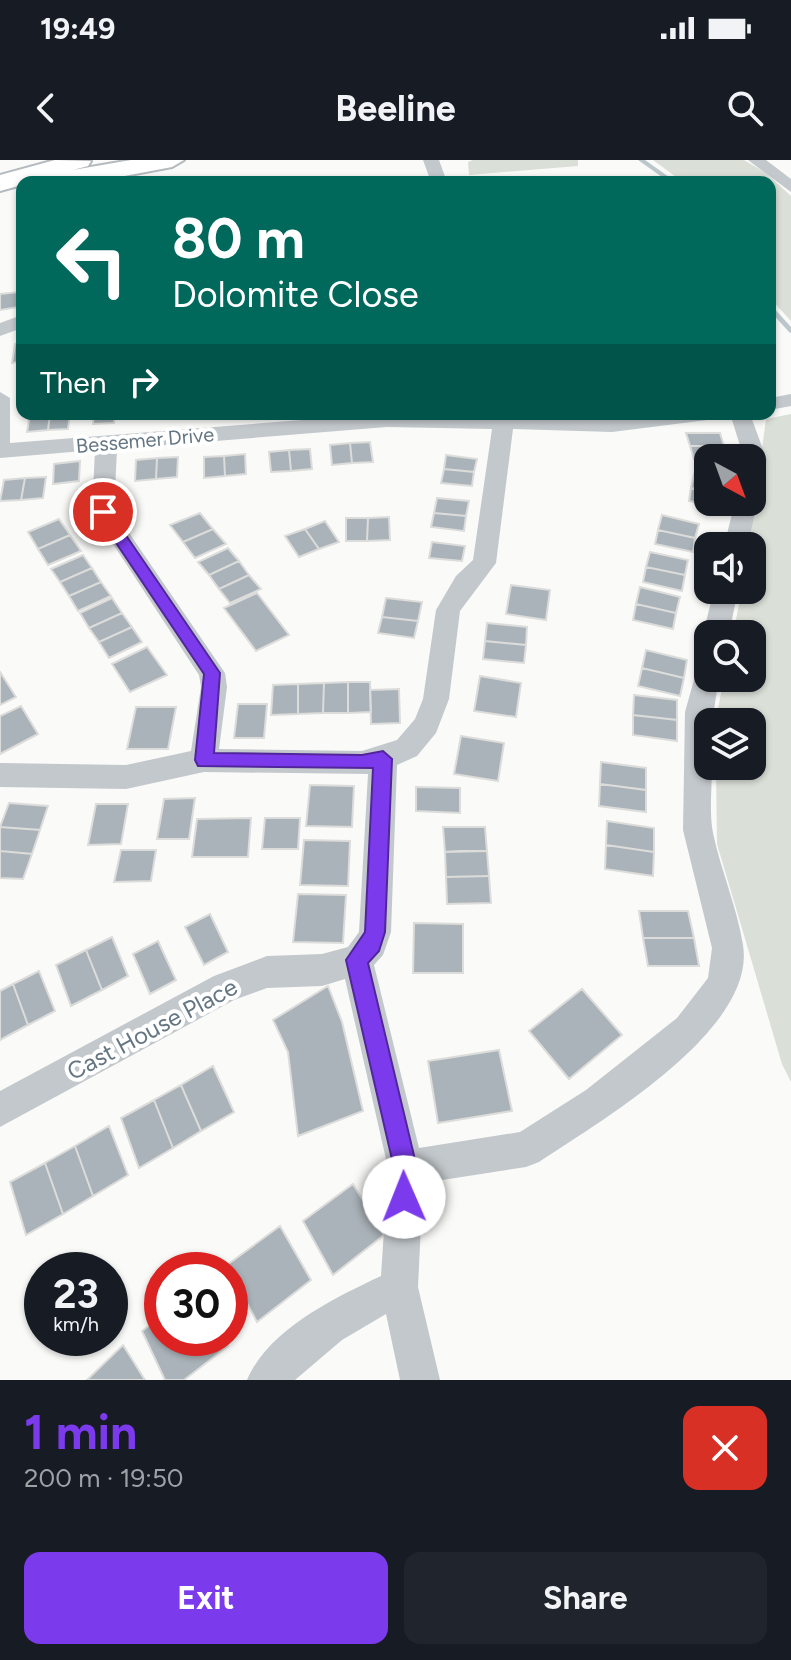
<!DOCTYPE html>
<meta charset="utf-8">
<style>
:root{--surface:#171b24;--page:#20242c;--text:#f1f3f6;--muted:#9ea1a6;--accent:#7c3aed}
body{margin:0;font-family:Figtree,sans-serif;background:var(--page);color:var(--text);height:100vh;display:flex;flex-direction:column;font-size:30px;white-space:nowrap}
*{box-sizing:border-box;margin:0}
p{font-size:26px;color:var(--muted)}
.icon{flex:none;width:44px;height:44px;fill:none;stroke:currentColor;stroke-width:2;stroke-linecap:round;stroke-linejoin:round}
.map{position:relative;height:1220px;overflow:hidden}
.details{display:flex;flex-direction:column;background:var(--surface);flex:1}
.details>*{flex:none}
.guide{position:absolute;left:16px;top:16px;width:760px;height:244px;border-radius:16px;box-shadow:0 2px 6px #0004;background:#00695c;color:#fff;overflow:hidden}
.needle{width:52px;rotate:139deg}
.buttons{position:absolute;left:694px;top:284px;display:grid;gap:16px}
.buttons a{display:grid;place-items:center;width:72px;height:72px;border-radius:16px;background:var(--surface);box-shadow:0 2px 6px #0004;font-size:40px}
.speed{position:absolute;left:24px;top:1092px;display:flex;gap:16px;font-size:40px;font-weight:700;text-align:center}
.speed>*{display:grid;place-content:center;width:104px;height:104px;border-radius:50%;background:var(--surface);box-shadow:0 2px 6px #0004;line-height:1}
.speed small{font-size:20px;font-weight:400}
.speed .limit{border:12px solid #d22;background:#fff;color:#111}
.pin{position:absolute;display:grid;place-items:center;width:68px;height:68px;color:#fff;margin:-34px;border:4px solid #fff;border-radius:50%;box-shadow:0 2px 8px #0007}
.me{position:absolute;width:88px;margin:-44px;rotate:359deg;stroke-linejoin:round;filter:drop-shadow(0 0 6px #0008)}
.turn{display:flex;align-items:center;gap:28px;height:168px;padding:0 24px;font-size:36px}
.turn .icon{width:104px;height:104px;stroke-width:2.5}
.turn b{display:block;font-size:56px;line-height:68px}
.then{display:flex;align-items:center;height:76px;padding:0 24px;background:#0003;gap:16px;font-size:30px}
.round{display:grid;place-items:center;flex:none;width:84px;height:84px;border-radius:16px;background:var(--page)}
.headline{display:flex;align-items:center;justify-content:space-between;height:136px;padding:0 24px}
h1{font-size:48px;font-weight:700;line-height:60px;color:var(--accent)}
.primary-button{display:flex;gap:16px;margin-top:auto;padding:16px 24px}
.primary-button a{flex:1;height:92px;border-radius:16px;background:var(--accent);color:#fff;font-size:32px;font-weight:700;line-height:92px;text-align:center}
.primary-button a+a{background:var(--page);color:var(--text)}
.status{display:flex;justify-content:space-between;align-items:center;height:56px;padding:0 40px;background:var(--surface);direction:ltr}
.status svg{height:22px;fill:currentColor}
header{display:flex;justify-content:space-between;align-items:center;height:104px;padding:0 24px;background:var(--surface);font-size:36px;font-weight:700}
.map>svg:first-child{display:block}
.green{fill:#dadfd7}
.lines{fill:none;stroke-linecap:round;stroke-linejoin:round}
.stream{fill:#bbc7cb;fill-rule:evenodd}
.building{fill:#aab3b9;stroke:#dcdcda;stroke-width:2}
.primary-casing{stroke:#b5babe;stroke-width:4}
.minor{fill:#c3c8cc;fill-rule:evenodd}
.primary{fill:#fff;fill-rule:evenodd}
.route{fill:#7c3aed;stroke:#51269a;stroke-width:2}
.labels{text-anchor:middle;dominant-baseline:central;stroke-width:8;stroke-linejoin:round;paint-order:stroke}
.far-street-label{font-size:20px;fill:#657683;stroke:#fff}
.street-label{font-size:24px;fill:#657683;stroke:#fff}
</style>
<div class="status"><b>19:49</b><svg viewBox="0 0 49 12"><path d="M0 12V9h3v3zM5 12V6h3v6zM10 12V3h3v9zM15 12V0h3v12zM26 1h20v11H26zM47 4h2v5h-2z"/></svg></div>
<header><svg class="icon" aria-label="back" viewBox="0 0 24 24"><path d="M15 5l-7 7 7 7"/></svg>Beeline<svg class="icon" aria-label="search" viewBox="0 0 24 24"><circle cx="10" cy="10" r="6"/><path d="M15 15l6 6"/></svg></header>
<div class="map">
<svg width="791" height="1220" viewBox="0 0 791 1220">
<rect width="100%" height="100%" fill="#fafaf8"/>
<path class="green" d="M473 0H578V6L469 15 468 2Z
M653 0H744L766 13 791 36V161L770 138V22H683Z
M791 254V922L782 904 717 684 716 606H752V562H716V559L724 518H752V474H733L742 430H752L749 386 766 259Z"/>
<g class="lines">
<path class="stream" d="M638 0H645L676 22H669Z
M770 145 772 146 791 167V173L789 172 770 151Z"/>
</g>
<path class="building" d="M19 132V147L0 150V134Z
M22 183V201L12 203 15 184Z
M30 254H50L48 270 27 272Z
M50 254H70L68 269 48 270Z
M94 254H115L114 263 93 264Z
M686 273H720L724 286H690Z
M370 282 373 302 352 303 350 283Z
M350 283 352 303 332 305 330 285Z
M690 286H724L728 298 694 299Z
M310 289 312 309 291 311 289 290Z
M289 290 291 311 271 312 269 292Z
M245 294 246 314 225 316 224 296Z
M446 295 477 299 474 312 444 309Z
M224 296 225 316 204 318V297Z
M178 297 177 317 156 319 157 298Z
M157 298 156 319 135 321 136 300Z
M80 301 79 321 53 324 54 304Z
M444 309 474 312 472 326 441 323Z
M694 314 708 317V331L691 328Z
M46 317 43 338 21 340 25 318Z
M25 318 21 340 0 341 4 320Z
M691 328 708 331V342H727L725 349 689 341Z
M437 338 469 341 466 356 434 353Z
M200 353 213 369 183 382 170 365Z
M434 353 466 356 464 371 431 367Z
M662 355 699 364 695 378 658 370Z
M389 357 390 380 367 381 368 358Z
M346 358H368L367 381H346Z
M59 359 70 375 38 389 28 372Z
M325 361 339 382 319 389 305 369Z
M213 369 226 384 195 398 183 382Z
M305 369 319 389 299 397 285 376Z
M658 370 695 378 693 392 655 384Z
M70 375 81 391 48 405 38 389Z
M432 382 465 386 462 401 429 398Z
M228 388 239 401 209 415 198 402Z
M650 392 688 400 685 415 646 407Z
M83 395 92 408 60 422 51 409Z
M239 401 249 415 219 429 209 415Z
M646 407 685 415 682 431 643 422Z
M92 408 101 422 69 436 60 422Z
M249 415 261 429 230 443 219 429Z
M101 422 111 436 78 451 69 436Z
M511 425 550 430 546 460 506 454Z
M640 427 680 437 676 453 636 444Z
M257 433 289 475 256 491 224 448Z
M112 438 122 453 89 468 80 453Z
M386 438 422 442 418 461 382 457Z
M636 444 676 453 673 469 633 460Z
M122 453 132 467 99 482 89 468Z
M382 457 418 461 414 478 378 473Z
M487 463 527 467 526 485 485 481Z
M132 467 142 482 109 498 99 482Z
M485 481 526 485 524 503 483 499Z
M147 487 167 515 130 532 112 504Z
M646 490 687 500 684 518 642 508Z
M642 508 684 518 680 536 638 526Z
M0 512 16 537 0 545Z
M480 516 521 523 516 557 474 551Z
M348 522V553H323L324 523Z
M348 522H370L371 552 348 553Z
M324 523 323 553 298 554V524Z
M298 524V554L271 555 273 525Z
M399 529 400 563 371 564 370 530Z
M634 535 677 540V560L633 555Z
M238 544H267L264 578H234Z
M21 546 38 574 0 594V556Z
M136 547H176L168 589H127Z
M633 555 677 560V581L633 575Z
M461 576 504 583 498 621 454 614Z
M601 602 646 608V630L600 624Z
M600 624 646 630V652L599 646Z
M310 625 354 626 352 667 306 666Z
M416 627 460 628V653L416 651Z
M195 638 189 679H157L164 639Z
M9 643 48 646 40 670 0 667Z
M96 644H128L121 684 88 685Z
M251 658 248 697H192L197 659Z
M265 658H300L298 689H262Z
M607 661 654 668V692L606 685Z
M0 667 40 670 32 694 0 691Z
M443 667H485L487 691 445 692Z
M304 680 350 681 348 726 300 725Z
M606 685 654 692 653 716 605 709Z
M121 690H156L151 721 114 722Z
M0 691 32 694 23 719 0 718Z
M459 691H487L489 716 446 717 445 692Z
M489 716 491 743 447 744 446 717Z
M298 734 346 735 343 783 293 782Z
M639 751H688L694 778H643Z
M210 754 228 792 204 805 185 767Z
M414 763 463 764V813H413Z
M112 777 128 816 102 830 86 790Z
M643 778H694L699 806H648Z
M158 781 176 820 150 834 133 794Z
M86 790 102 830 71 846 56 805Z
M39 811 55 851 28 865 13 824Z
M13 824 28 865 0 880V831Z
M328 826 342 862 363 951 298 976 288 892 273 860Z
M582 829 622 875 569 919 529 871Z
M499 890 512 951 438 963 428 901Z
M213 906 234 952 201 971 181 925Z
M181 925 201 971 173 988 154 940Z
M154 940 173 988 139 1008 121 958Z
M109 966 128 1015 93 1036 75 986Z
M75 986 93 1036 63 1054 45 1003Z
M45 1003 63 1054 26 1075 10 1022Z
M353 1024 384 1075 333 1115 303 1061Z
M280 1066 311 1120 257 1162 227 1105Z
M162 1156V1178H224L228 1186 184 1220H165L142 1171Z
M123 1185 145 1220H87Z"/>
<g class="lines">
<g class="primary-casing">
<path id="primary" d="M55 0 91 1 88 6 73 10 131 0H184L172 7 93 22 40 20 0 31V15Z"/>
</g>
<path class="minor" d="M423 0H439L447 22H431Z
M748 0H766L791 19V32Z
M22 155V168L0 176V163Z
M0 232 10 238V283L379 254 612 258 655 254H750L767 300 763 318 752 325V298H744L731 257 612 272 513 269 496 403 460 451 449 539 436 573 417 596 397 605 391 772 383 795 374 805 419 988 520 972 586 930 677 858 708 818 712 788 683 670 685 552 699 502 708 499V518H719L712 562H708V606H712C712 627 709 652 713 673 721 711 737 747 743 785 757 870 599 962 539 1002L526 1007 423 1023 418 1127 440 1220H400L386 1154 342 1180 295 1220H247C268 1170 334 1138 381 1116L388 1008 345 819 322 826 267 828 234 840 0 967V931L214 816 267 796 322 794 348 787 359 772 368 614 204 612 126 629 0 627V603L126 605 191 591 201 527 199 515 92 352 95 290 0 298ZM387 267 492 269 473 400 456 416 436 450 423 539 415 559 397 580 362 591 219 589 227 527 225 513 114 351 117 289Z
M791 234V246L770 250V238Z
M752 336 757 342 748 386H724L735 342H752Z
M714 430H738L729 474H708V481L703 474Z"/>
<use href="#primary" class="primary"/>
</g>
<path class="route" d="M103 347 108 349 220 513 214 593 362 595 383 591 392 599 385 772 379 791 368 803 417 1008 412 1046 404 1049 396 1046 392 1037 394 1008 346 800 365 772 373 608 198 606 195 600 204 514 98 356V349Z"/>
<g class="labels">
<g class="far-street-label">
<text transform="translate(145 280) rotate(-5)">Bessemer Drive</text>
</g>
<g class="street-label">
<text transform="translate(152 869) rotate(-28)">Cast House Place</text>
</g>
</g>
</svg>
<div class="buttons">
<a><svg class="needle" viewBox="-14 -14 28 28"><path d="M0-13l5 13h-10z" fill="#e53935"/><path d="M0 13l5-13h-10z" fill="#9ea1a6"/></svg></a>
<a><svg class="icon" aria-label="sound" viewBox="0 0 24 24"><path d="M4 9h4l5-4v14l-5-4H4zM17 9q2 3 0 6"/></svg></a>
<a><svg class="icon" aria-label="search" viewBox="0 0 24 24"><circle cx="10" cy="10" r="6"/><path d="M15 15l6 6"/></svg></a>
<a><svg class="icon" aria-label="layers" viewBox="0 0 24 24"><path d="M12 4l9 5-9 5-9-5zM3 14l9 5 9-5"/></svg></a>
</div>
<div class="speed"><div>23<small>km/h</small></div><div class="limit">30</div></div>
<div class="pin" style="left:103px;top:352px;background:#d93025"><svg class="icon" aria-label="arrive" viewBox="0 0 24 24"><path d="M6 21V4h12l-3 4 3 4H6"/></svg></div>
<svg class="me" style="left:404px;top:1037px" viewBox="-20 -20 40 40"><circle r="19" fill="#fff"/><path d="M0-13L10 11 0 6-10 11z" fill="#7c3aed"/></svg>
<div class="guide">
<div class="turn"><svg class="icon" aria-label="left" viewBox="0 0 24 24"><path d="M17 20v-9H6M10 6l-5 5 5 5"/></svg><div><b>80 m</b>Dolomite Close</div></div>
<div class="then">Then<svg class="icon" aria-label="right" viewBox="0 0 24 24"><path d="M7 20v-9h11M14 6l5 5-5 5"/></svg></div>
</div>
</div>
<section class="details">
<div class="headline"><div><h1>1 min</h1><p>200 m · 19:50</p></div><a class="round" style="background:#d93025;color:#fff"><svg class="icon" aria-label="close" viewBox="0 0 24 24"><path d="M6 6l12 12M18 6L6 18"/></svg></a></div>
<div class="primary-button"><a>Exit</a><a>Share</a></div>
</section>
